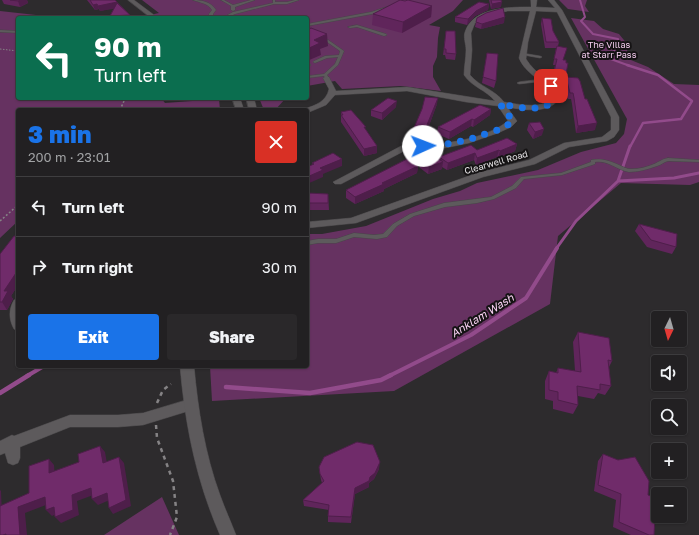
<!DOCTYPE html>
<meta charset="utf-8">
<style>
:root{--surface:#222022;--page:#2a282a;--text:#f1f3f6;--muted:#a2a3a5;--line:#3f3e40;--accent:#1a73e8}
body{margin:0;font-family:"Golos Text",sans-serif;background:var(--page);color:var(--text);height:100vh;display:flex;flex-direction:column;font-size:15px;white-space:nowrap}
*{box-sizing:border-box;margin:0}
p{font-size:13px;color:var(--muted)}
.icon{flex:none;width:22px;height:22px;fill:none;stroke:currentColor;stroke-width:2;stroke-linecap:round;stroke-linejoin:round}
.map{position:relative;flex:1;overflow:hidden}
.side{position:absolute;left:16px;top:108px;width:293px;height:260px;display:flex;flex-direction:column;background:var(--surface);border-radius:4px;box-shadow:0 1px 3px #0004,0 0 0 1px var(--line)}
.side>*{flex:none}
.top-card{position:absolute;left:16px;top:16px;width:293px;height:84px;border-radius:4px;box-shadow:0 1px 3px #0004,0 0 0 1px var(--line);background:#0b6e4f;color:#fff;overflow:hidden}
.needle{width:26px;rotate:185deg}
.buttons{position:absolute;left:651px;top:311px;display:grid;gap:8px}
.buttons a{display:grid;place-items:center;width:36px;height:36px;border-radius:4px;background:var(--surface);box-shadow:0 1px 3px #0004,0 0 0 1px var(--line);font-size:20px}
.pin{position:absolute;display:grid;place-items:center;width:34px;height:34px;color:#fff;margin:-17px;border-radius:8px;box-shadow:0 2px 6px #0006}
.me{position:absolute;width:44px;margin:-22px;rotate:88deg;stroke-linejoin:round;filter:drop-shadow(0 0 3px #0008)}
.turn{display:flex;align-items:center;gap:14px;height:84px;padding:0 12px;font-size:18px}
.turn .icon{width:52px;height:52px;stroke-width:2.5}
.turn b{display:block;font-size:28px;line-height:34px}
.round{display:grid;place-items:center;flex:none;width:42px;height:42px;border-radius:4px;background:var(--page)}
.summary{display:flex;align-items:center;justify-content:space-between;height:68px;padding:0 12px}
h1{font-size:24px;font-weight:800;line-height:30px;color:var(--accent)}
.primary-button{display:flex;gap:8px;margin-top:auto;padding:8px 12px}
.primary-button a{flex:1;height:46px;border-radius:4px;background:var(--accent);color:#fff;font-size:16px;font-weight:800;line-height:46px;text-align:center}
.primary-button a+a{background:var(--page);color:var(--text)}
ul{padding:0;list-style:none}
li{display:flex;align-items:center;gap:12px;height:60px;padding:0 12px;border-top:1px solid var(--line)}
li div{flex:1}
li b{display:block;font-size:15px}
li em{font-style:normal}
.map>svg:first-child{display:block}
.green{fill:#663261}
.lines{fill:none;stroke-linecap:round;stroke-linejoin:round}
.stream-far4{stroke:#924b8b;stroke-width:2}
.stream-far3{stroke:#924b8b;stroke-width:2.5}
.stream-far2{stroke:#924b8b;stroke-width:3}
.stream-far1{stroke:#924b8b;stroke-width:4}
.stream{stroke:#924b8b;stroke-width:4.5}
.service-casing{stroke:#484648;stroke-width:1}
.minor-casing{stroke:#484648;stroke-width:1}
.tertiary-casing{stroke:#484648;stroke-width:1}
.path-far2{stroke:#858385;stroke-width:1;stroke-dasharray:1.5 1.5;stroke-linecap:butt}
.path-far1{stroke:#858385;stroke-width:1.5;stroke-dasharray:2 2;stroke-linecap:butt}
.path{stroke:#858385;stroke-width:2.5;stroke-dasharray:4 4;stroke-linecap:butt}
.service{fill:#5d5a5c;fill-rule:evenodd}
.minor{fill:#5d5a5c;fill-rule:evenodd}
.tertiary{fill:#5d5a5c;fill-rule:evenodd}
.wall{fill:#60255b}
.shaded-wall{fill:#4e1e4a}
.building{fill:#702b6a;stroke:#4e1e4a}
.route{stroke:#1a73e8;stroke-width:7;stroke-dasharray:0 12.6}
.labels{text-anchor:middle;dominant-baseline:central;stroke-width:4;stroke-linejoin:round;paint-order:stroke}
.far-park-label{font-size:9px;fill:#f4ccee;stroke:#151314}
.far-street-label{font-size:9px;fill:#eae8ea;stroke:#151314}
.water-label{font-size:11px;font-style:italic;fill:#fcd4f6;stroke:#151314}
</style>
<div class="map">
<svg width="699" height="535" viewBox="0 0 699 535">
<rect width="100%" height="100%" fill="#2d2b2d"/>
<path class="green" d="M142 0H463L453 11 429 25 440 27 438 38 437 57 433 66V77L441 91 401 86 342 89 335 81 307 86V18H149L151 16 150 15 159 13Z
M559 0H587L585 6 589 12 568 9Z
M0 11 63 18H18V98H161L165 103 219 99 220 110H18V221L0 238Z
M571 18 594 21 603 29 619 34 628 45 626 58 648 67 674 84 699 85V182L690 185 621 183 558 236 550 304 394 391 212 401 210 366H307V234H322L366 226 433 199 460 191 477 183 538 170 581 152 616 143 624 134 627 119Z
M259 98H286L275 110H264Z
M162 497 179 535H104Z"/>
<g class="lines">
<path class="stream-far4" d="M580 0 585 17 581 21 593 34 618 39V47L608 58 630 66"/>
<path class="stream-far3" d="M627 65 658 75 692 101 681 119 643 123 630 147"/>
<path class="stream-far2" d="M618 181 630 146
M556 249 576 221 618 181 674 178 699 173"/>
<path class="stream-far1" d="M27 376 44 366
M389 376 471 335 526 298 557 248"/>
<path class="stream" d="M226 387 310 393 381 380 391 375
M0 393 29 375"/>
<g class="service-casing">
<path id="service" d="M193 0C202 0 211 2 216 10L213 14V18H209V14L212 10C208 3 200 3 193 0Z
M221 0H224L233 5 251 0H255L235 7V10L233 11 231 10V6Z
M273 0H275V2H287L295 0H299L287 4H274L235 14 226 18H222L233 12 273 3Z
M390 6 391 8 372 14 307 26V24L371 12Z
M357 25 386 34 387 35 384 36 357 27 350 28 348 27Z
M0 30 18 31V33L0 32Z
M321 35 344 51 338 65 327 75 329 78 328 79H326L324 76 307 78V76L324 74 335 64 338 57 327 58 315 63 313 62 314 61 325 56 339 55 340 51 320 37 319 36Z
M522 53 540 56 542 57 540 58 523 55H522Z
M309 64 311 65 307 67V65Z
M544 79 546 80 545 81 519 84 517 83 519 82Z
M668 158 699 160V162L668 161C664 162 661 165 657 166 649 169 637 172 629 172 617 170 608 160 595 162V164L562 175 524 179 516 188 494 199 477 203 445 207 414 216 397 226 387 237 377 239 354 237 336 243H318L307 245V241L318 239H336L354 233 374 235 383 234 393 224 410 214 444 203 491 197 512 186 521 177 561 173 591 162V160C602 158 610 161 619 165 623 167 627 169 631 169 639 169 647 167 654 164 659 162 662 159 668 158Z"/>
</g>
<g class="minor-casing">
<path id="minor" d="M531 0H537L536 7 555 8 548 0H554L562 10 619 117V130L614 137 607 141 569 147 535 164 483 177 356 223 307 228V222L351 218 477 173 529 160 564 143 602 137 611 130V117L557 12 536 11 528 42 526 59C535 74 552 81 561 95 553 115 524 110 507 107L517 121 511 127 498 133 469 143 445 148 408 149 341 184H335L333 182 403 145C417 142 430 143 444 143 464 141 492 134 508 121L498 106 466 102 407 91 335 95 326 105 307 113V110L304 109C316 105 326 102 329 89L323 78 325 77H329L336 91 407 87 495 101C486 90 472 87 464 75 464 67 466 58 466 50 466 44 463 37 465 32 473 7 509 7 531 7ZM508 11H530L519 58C525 74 545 81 553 95 547 111 517 104 504 102 494 89 480 87 470 75L472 50 471 33 475 23 484 17Z
M18 299V331L14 329C9 320 8 310 14 300Z
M190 399 195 401 197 405 195 409 143 425 118 427H70L20 447V458L18 463 13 465 8 463 5 453 0 455V441L12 435 14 436 70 415H118L143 413Z"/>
</g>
<g class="tertiary-casing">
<path id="tertiary" d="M128 0H134L158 18H151Z
M232 98H240L244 110H236Z
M246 98H254L257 110H249Z
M180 366H194C198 410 205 454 220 495 225 509 231 522 236 535H220C196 480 185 425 180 366Z"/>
</g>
<path class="path-far2" d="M0 49 18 51"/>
<path class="path-far1" d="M120 110 124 101 128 98
M0 221 18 205"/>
<path class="path" d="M157 403 163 390 171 384
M156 425 157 438 173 481 177 517 170 535"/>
<use href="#service" class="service"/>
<use href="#minor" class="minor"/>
<use href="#tertiary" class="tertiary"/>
</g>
<path class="wall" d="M2 0H27L28 3 20 7 4 4Z
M87 0H115L130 15V18H111L110 16 114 8 100 11 99 9 95 10Z
M489 0H501V7L491 9Z
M489 4 488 10 475 16 467 25 455 22V17Z
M432 6 431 17 402 33 372 25 373 14Z
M542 18 553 31 559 42 558 46 563 60 566 63V74L564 80 552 79 555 65H553L556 48H545L541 24Z
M476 22 504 23 481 29 475 27Z
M446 31 456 54 455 60 446 59 445 55H443Z
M487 53 496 81 494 88 482 83Z
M566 77 595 130 576 133 572 104 571 99H568L564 84Z
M437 104 424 139 412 137 413 130Z
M396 107 382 120 371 116V110Z
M491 109 490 115 473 127 471 126 449 139 437 134 438 127Z
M341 112 366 130 377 146V153L364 156 341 122Z
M529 123 542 135 533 139 527 130Z
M517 144 515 151 498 158 497 157 476 165 474 160 447 170 442 167V169L428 174 420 168 421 161 439 159V157L477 150Z
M418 166 417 173 384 189V191L355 204 346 198V190Z
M307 193 328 194 329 210H307Z
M639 224 676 247 672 254 647 247 635 231Z
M18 236V285L11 296 13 299 7 310H0V254Z
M578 332 612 361 609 367 611 386 605 395 598 393 594 399 578 396V405L573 414 553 409V401L545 399V381L549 371 556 373 558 368 575 371 573 342Z
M603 454 648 495 654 535H631L613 527 616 500 594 491 598 461Z
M319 467 379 469 374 479 369 483V487L355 494 351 523 328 522V516L329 510 304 506 303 500 322 483 321 480Z"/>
<path class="shaded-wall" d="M21 0H27L28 3 20 7 18 1Z
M117 2 119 8 100 11 98 6Z
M502 2 501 7 491 9 492 4Z
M97 4 99 9 95 10 93 5Z
M489 4 488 10 475 16 467 25 468 19 476 11Z
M432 6 431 17 402 33 403 22Z
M505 17 504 23 481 29 482 24Z
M327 34 328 46 320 49 321 55 307 61V49L314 40Z
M438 98 437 104 424 139V132Z
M397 101 396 107 382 120V113Z
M491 109 490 115 473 127 474 120Z
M472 119 471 126 449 139 450 132Z
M597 123 595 130 576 133 578 126Z
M544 129 542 135 533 139 535 132Z
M517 144 515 151 498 158 500 151Z
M377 146V153L364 156V149Z
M499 150 497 157 476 165 477 158Z
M475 153 474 160 447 170 448 163Z
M342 159V166L323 174V177L307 184V177L320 168Z
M443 162 442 169 428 174 429 167Z
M418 166 417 173 384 189V191L355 204V197L382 183Z
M18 270V285L11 296 13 299 7 310 2 302 4 291Z
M100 446 105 452 108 469 103 463Z
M119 457 124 463 131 506 113 514 109 508Z
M49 459 54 465 55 479 49 473Z
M380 462 379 469 374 479 369 483V487L355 494 351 523 355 488Z
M91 488 96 494 77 501 79 515 61 523 55 517 72 495Z
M0 490 1 491 2 514 0 512Z
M107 493 112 499 98 505 92 499Z
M45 497 51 503 25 513 27 535H20L18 507Z
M54 507 60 512 52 516 46 510Z"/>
<path class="building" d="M10 0H21L18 1Z
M90 0H115L117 2 98 6 97 4 93 5Z
M400 0 405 1 408 0 432 6 403 22 373 14Z
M491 0H501L502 2 492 4Z
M479 2 489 4 476 11 468 19 455 17Z
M117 3 130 15 110 16Z
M503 8 505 17 482 24 476 22 477 18 486 13Z
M542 18 551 19 553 31 559 42H546Z
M311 28 327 34 314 40 320 43 307 49V30Z
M446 31H455L456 54 446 53V49H444Z
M557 46 567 48 563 60H566V63H568L566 74 554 72 557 59H554Z
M487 53 498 54 496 81 483 77Z
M566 77 578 78 580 81 585 99H587L597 123 578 126 574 98 573 93H570Z
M425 97 438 98 424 132 413 130 422 109Z
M388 98 397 101 382 113 371 110Z
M480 105 491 109 474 120 472 119 450 132 438 127Z
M351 110 366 127H364L377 146 364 149 341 115H343L341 112Z
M540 122 544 129 535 132 529 123Z
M507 138 517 144 500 151 499 150 477 158 475 153 448 163 439 157 471 145 477 150Z
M333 153 342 159 320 168 323 170 307 177V167L314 164 312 163Z
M435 156 443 162 429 167 421 161Z
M407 159 418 166 382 183 384 184 355 197 346 190Z
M307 193 328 194V203H307Z
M639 224 677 234 676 247 651 240Z
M14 236H18V270L4 291H8L2 302H0V254Z
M578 332 609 338 612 361 608 360 611 386 600 384V390L577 386 578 405 558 400V392L549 390V371L558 373V368L581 372Z
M357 442 373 445 380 462 375 473 370 477 369 481 355 488 351 517 328 516 329 505 303 500 324 481 320 474 319 467 324 457Z
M100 446 103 463 119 457 126 500 109 508 107 493 92 499 91 488 72 495 73 510 55 517 54 507 46 510 45 497 18 507 20 535H6V534L3 535H0V506L29 493V466L49 459V473L79 462 78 454Z
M603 454 618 460 635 457 649 481 648 495 656 498 654 535H649L619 522 621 494 598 485Z"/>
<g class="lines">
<path class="route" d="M423 146C447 145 468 141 490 132 499 130 506 127 513 121L500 104C516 107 550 115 557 95L551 86"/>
</g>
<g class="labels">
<g class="far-park-label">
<text x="609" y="44">The Villas<tspan x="609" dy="10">at Starr Pass</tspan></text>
</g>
<g class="far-street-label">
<text transform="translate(496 162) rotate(-16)">Clearwell Road</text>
</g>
<g class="water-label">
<text transform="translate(482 315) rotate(-32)">Anklam Wash</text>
</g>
</g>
</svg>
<div class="buttons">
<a><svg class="needle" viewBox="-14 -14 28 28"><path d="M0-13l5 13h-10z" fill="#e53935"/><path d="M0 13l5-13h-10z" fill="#a2a3a5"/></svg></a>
<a><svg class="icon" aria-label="sound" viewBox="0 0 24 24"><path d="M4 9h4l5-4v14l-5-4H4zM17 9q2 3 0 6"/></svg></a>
<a><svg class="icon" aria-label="search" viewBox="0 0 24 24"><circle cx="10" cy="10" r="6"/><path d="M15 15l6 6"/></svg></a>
<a>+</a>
<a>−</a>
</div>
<div class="pin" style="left:551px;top:86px;background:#d93025"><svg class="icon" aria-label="arrive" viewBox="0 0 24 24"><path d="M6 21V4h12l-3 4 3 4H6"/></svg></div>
<svg class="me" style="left:423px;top:146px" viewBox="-20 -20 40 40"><circle r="19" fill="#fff"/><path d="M0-13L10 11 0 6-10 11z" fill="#1a73e8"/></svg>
<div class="top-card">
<div class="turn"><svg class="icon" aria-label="left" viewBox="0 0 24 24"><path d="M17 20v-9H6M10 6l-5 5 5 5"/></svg><div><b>90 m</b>Turn left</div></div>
</div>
<section class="side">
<div class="summary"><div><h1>3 min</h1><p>200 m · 23:01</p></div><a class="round" style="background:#d93025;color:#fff"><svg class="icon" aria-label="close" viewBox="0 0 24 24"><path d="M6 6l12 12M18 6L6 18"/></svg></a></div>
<ul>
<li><svg class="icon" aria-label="left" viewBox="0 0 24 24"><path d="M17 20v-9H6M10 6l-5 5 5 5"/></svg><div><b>Turn left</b></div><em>90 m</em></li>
<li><svg class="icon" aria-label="right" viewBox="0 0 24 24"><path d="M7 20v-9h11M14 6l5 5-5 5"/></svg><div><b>Turn right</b></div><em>30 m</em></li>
</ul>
<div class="primary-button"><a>Exit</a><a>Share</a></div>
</section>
</div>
